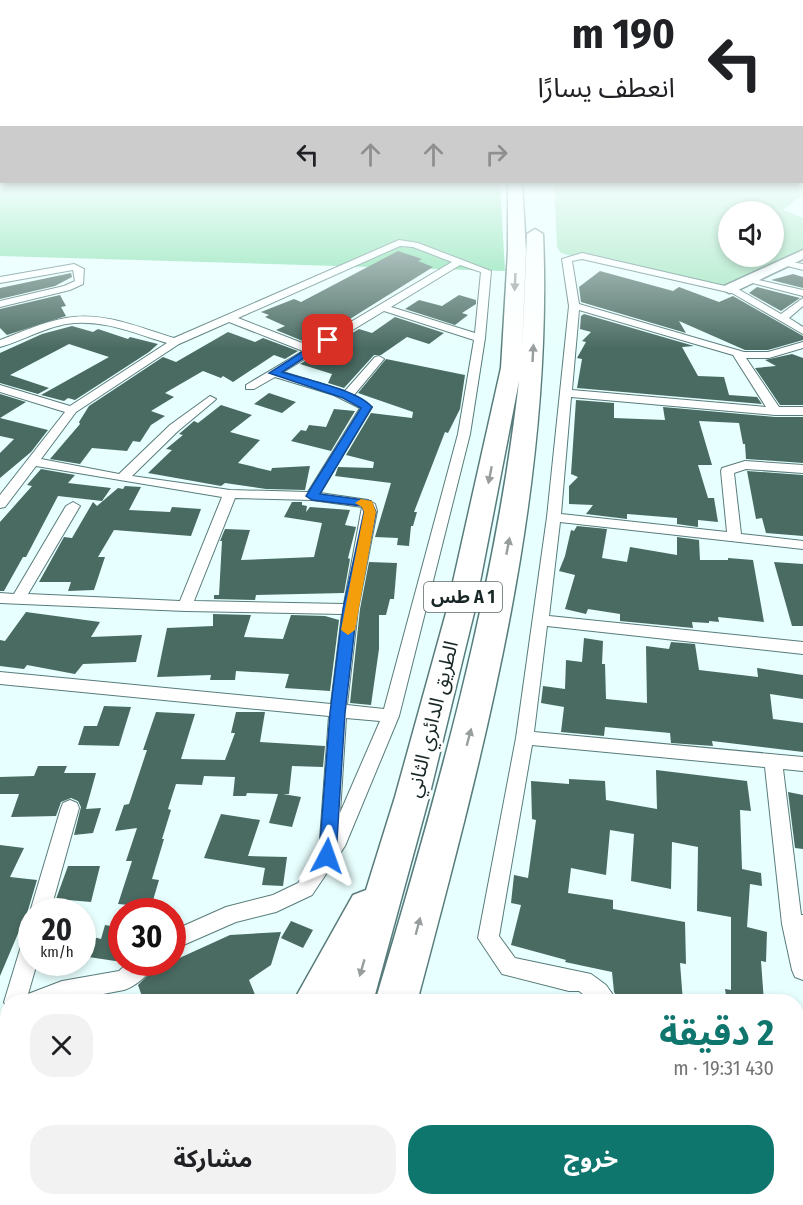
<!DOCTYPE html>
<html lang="ar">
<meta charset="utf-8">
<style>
:root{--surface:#fff;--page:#f2f2f2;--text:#202124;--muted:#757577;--accent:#0f766e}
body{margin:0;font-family:"Fira Sans Condensed","Noto Sans Arabic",sans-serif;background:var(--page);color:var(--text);direction:rtl;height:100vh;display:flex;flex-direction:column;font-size:22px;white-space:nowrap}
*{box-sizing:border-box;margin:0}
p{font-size:20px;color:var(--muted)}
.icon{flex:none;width:33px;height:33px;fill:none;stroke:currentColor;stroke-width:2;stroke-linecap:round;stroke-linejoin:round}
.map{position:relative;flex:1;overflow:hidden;direction:ltr}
.drawer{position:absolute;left:0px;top:994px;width:804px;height:212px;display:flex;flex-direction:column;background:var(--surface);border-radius:24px 24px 0 0;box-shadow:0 3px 9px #0003;direction:rtl}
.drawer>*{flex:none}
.banner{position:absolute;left:0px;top:0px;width:804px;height:183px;box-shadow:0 3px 9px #0003;direction:rtl;background:#fff;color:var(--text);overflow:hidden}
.buttons{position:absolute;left:718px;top:201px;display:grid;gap:12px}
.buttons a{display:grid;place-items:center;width:66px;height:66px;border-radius:50%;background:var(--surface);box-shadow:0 3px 9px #0003;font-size:30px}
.speed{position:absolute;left:18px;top:898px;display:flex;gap:12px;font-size:30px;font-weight:700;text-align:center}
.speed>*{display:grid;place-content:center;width:78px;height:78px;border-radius:50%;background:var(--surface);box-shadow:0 3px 9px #0003;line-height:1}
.speed small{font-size:15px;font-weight:400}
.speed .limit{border:9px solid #d22;background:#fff;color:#111}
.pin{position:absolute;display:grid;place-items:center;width:51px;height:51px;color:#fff;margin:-26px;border-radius:12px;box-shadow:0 3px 9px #0006}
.me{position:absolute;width:66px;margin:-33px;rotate:4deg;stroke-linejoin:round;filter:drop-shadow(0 0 4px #0008)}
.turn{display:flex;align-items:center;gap:21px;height:126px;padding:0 30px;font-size:27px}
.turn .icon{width:78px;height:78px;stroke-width:2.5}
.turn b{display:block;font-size:42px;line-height:51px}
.lanes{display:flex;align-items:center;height:57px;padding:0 30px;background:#0003;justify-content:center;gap:30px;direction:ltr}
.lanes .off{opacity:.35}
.round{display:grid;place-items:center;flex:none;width:63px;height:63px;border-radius:24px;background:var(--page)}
.headline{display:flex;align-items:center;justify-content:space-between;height:102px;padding:0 30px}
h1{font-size:36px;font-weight:700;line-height:45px;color:var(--accent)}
.cta{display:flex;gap:12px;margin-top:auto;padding:12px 30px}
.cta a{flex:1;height:69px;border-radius:24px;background:var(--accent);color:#fff;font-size:24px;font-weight:700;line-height:69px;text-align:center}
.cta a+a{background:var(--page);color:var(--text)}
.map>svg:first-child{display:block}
.green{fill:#9ae2b7;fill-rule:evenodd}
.forest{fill:#77dca3}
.building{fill:#4a6b62}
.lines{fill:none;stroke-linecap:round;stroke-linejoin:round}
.street-casing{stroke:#587c7b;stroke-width:2}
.secondary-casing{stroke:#587c7b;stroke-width:3}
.highway-casing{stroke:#587c7b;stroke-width:3}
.street{fill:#fff;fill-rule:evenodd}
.secondary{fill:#fff;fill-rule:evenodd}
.highway{fill:#fff;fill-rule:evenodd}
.oneway{fill:#979e9d}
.route{fill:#1a73e8;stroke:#114b97;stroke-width:1.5}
.slow{fill:#f59e0b}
.labels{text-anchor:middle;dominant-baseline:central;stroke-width:6;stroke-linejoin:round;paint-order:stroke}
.shield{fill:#fff;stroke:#5d6867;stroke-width:1.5}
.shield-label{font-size:18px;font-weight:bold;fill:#182726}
.street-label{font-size:20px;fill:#182726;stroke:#fff}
</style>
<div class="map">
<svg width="803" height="1205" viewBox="0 0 803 1205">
<rect width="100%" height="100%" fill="#e7fffe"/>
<path class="green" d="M803 181V194L783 210 803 218V254L729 289 571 256 561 253 557 247 554 182ZM729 212H774V256H729Z
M8 1198 293 1199 291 1205H0Z"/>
<path class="forest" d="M0 181 500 182 505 271 0 256Z"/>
<path class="building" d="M398 251 422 259 418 261 433 267 310 344 276 330 285 326 265 317 269 315 261 312 294 299 301 302Z
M600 271 673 291 679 287 719 302 733 296 803 336V340L768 350H745L679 321 686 333 581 302 579 287Z
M71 273 72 277 55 286 0 299V288Z
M793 274 803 277V288L771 280Z
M757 287 800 298 781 311 749 293Z
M60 295 66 306 61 307 66 316 7 335 0 328V309Z
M459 295 476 300V304L462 313 468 315 455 325 405 309 419 300 442 306Z
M584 314 694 346 682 347 698 376 724 377 729 395 757 397 762 404 577 388 582 359 577 358 586 342 582 341 591 332 580 329 581 316Z
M395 317 444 333 429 344 407 337 381 355H374L344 388 328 383 332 374 300 364 359 329 372 333Z
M72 326 93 332 98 329 128 339 130 337 158 344 149 352 75 400 68 398 64 401 41 395 109 357 69 344 10 375 49 388 38 394 0 383V353L42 334Z
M228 332 255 342 263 338 298 351 285 359 274 355 233 382 223 376 221 378 203 371 165 393 174 397 151 411 165 416 151 425 140 442 133 441 127 451 92 448 80 464 50 459 80 424 79 422 89 406 163 357 176 362Z
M792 354 803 358V405H780L755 368 776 366 765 360Z
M386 359 465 375 460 409 448 433 445 432 414 512H417L413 526H411L409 546 397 545 398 538 375 537 391 483 335 476 338 467 373 468 374 462 346 455 371 413 412 418 413 412 358 393Z
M269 393 296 402 282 413 254 404Z
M0 394 26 402 0 418Z
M576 400 614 403V418L665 420 663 407 775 417H803V463L746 459 745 444H743L739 423 699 421 712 465H698L708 498H714L718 522 698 520V527L677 524V518L627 514V519L586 514 593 505 569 504V486L578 477 571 474Z
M221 405 252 415 230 432 260 440 238 463 271 471 272 468 310 466 305 490 266 489 225 483 221 486 148 473 172 450 166 449 183 435 179 434 194 421 198 423Z
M334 409 355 411 331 451 291 441 301 430 306 431 309 425 326 427Z
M0 418 48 430 31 452 0 478V453L14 439 0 436Z
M41 469 75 475 68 483 111 488 102 501 58 496 26 557H23L4 591H0V522L32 486 27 485Z
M747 471 803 475V536L766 533 762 518 756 519Z
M125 486 141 487 129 510 170 512 172 507 201 509 191 536 114 530 98 557H105L94 590 68 591 71 582H39L64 537 72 538 93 502 97 506 118 488 123 489Z
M292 502H302V505L307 506 306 512 310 507 350 510 345 525 356 527 348 558 350 559 344 593 256 595 255 600 214 599V595H219L222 541H220L225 529 250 530 241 560 314 557 322 523 284 517Z
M577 526 607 529 602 558 627 562 630 547 677 555V537L699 540 700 560H728V558L753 560 764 622 718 617 719 622 709 621V623L692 622 693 628 620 621V614L588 609 586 614 565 609 575 575 559 571 565 556 571 530 574 531Z
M369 562 397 563 394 599H390L386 615H379V649L371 705 350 703 360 609Z
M774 562 803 564V626H792Z
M26 612 100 622 91 637 142 635 136 662 83 664 75 674 27 665 24 669 0 666V640L5 641Z
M213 614 251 615 244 637 283 639 291 615 325 616 339 620 330 691 285 688 289 674 236 671 235 680H210L211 675 157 677 167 628 213 626Z
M584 638 603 641 602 664H605L606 699 647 703 646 646 669 649 671 642 695 644 699 670 758 677 757 668 803 675V699L770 694 773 719 803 723V752L712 741 713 746 671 743 670 733 605 727 604 736 561 732 564 707 541 703 543 686 565 689 566 660 582 662Z
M104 706 131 707 119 746 78 745 84 726H97Z
M156 712 195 714 181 759 225 760 235 733H231L236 712H265L260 742 325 746 323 767 292 766 289 794H283L301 797 292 827 269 823 278 794 247 793 246 796H233L235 777 204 776 202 785 176 784 168 809 171 810 162 839H164L152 879 159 880 151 907 118 904 132 861H126L137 828 115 831 124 805 129 804 147 750H143Z
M38 766H67L64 773H96L86 809 101 808 93 833 74 835 81 807 78 801 71 798 61 802 56 816 11 817 19 794H0V777L34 776Z
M656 770 747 781 751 811 740 810 742 869 761 873 762 886 750 884 747 927 767 932 766 962 761 961 764 1002H727L725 989 731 990V917L697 911 698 847 672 842 671 889 631 881 634 834 610 830 606 875 571 868 568 893 613 900V909L685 922 686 964 680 963 683 1002H620L614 992 612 972 565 962 566 960 511 945 521 905 511 903 514 875 528 878 536 820 532 819 531 781 569 784V779L605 781 606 800 657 809Z
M788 792 803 795V849L795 848Z
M221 814 260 820 248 856 287 857 283 886 262 885 265 868 204 858Z
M0 845 24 848 10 877 37 880 28 910 0 976Z
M68 866H100L91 902 56 899Z
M291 921 313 930 303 948 281 938Z
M105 925 122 928V962L82 956V934L101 939Z
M281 932 271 965 249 980 258 1002H144L138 985 153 970 230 935Z"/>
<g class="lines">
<g class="street-casing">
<path id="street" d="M399 240 418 243 491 271 485 338 470 434 399 716 345 846 312 895 276 912 236 922 172 950V931L226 907 273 895 298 883 319 853 329 716 0 684V672L331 704 342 614 185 611 0 603V593L14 594 66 506 73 502 80 506 28 594 180 601 222 497 36 466 5 507 0 508V495L65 412 0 392V385L70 406 167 343C134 333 101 318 66 324 43 328 22 341 0 347V340C22 332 43 322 66 318 103 311 140 328 174 338ZM400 246 413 247 452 262 310 346 238 318ZM460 265 481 272 475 333 391 307ZM384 311 474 340 458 434 384 709 347 705 358 609 377 511 375 504 368 500 320 493 372 407 354 395 384 359 379 356 375 357 345 391 283 372ZM229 322 303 351 246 385V389H254L275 377 334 395 360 408 308 492 230 490 132 476 178 431 214 401 216 399 210 396 170 425 119 474 41 459 76 412 179 344ZM235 498 312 500 362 507 344 604 194 601ZM346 718 380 721 340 813Z
M582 253 738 289 781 314 803 298V306L789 318 803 327V334L732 293 582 259 572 261 579 304 744 352H768L803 342V348L769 358H746L779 407H803V415H775L571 397 561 514 727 532 721 471 722 468 745 461 803 465V473L746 469 734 473 741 534 803 541V549L560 522 549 616 803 642V654L547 626 534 732 803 757V771L783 769 801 915H803V980L795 977 792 970 782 924 765 767 532 745 499 936 515 958 591 974 606 985 618 1002H593L579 991H569L502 974 478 938 516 738 547 517 569 306 562 259ZM579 310 733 355 766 407 572 390Z
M780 260 803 264V270L780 264Z
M74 264 84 269 83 284 70 290 0 307V301L64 286 75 281 73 270 0 283V277Z
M745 277 803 290V296L745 281Z
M70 800 77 803 79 808 50 912H32V916L30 912 61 808 63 803Z
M32 934V963H37L28 994 62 981 119 971 128 963H155C149 975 136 986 124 990L61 1002H8V1010L4 1002 22 943 25 936Z
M8 1016V1060L0 1063V1020Z
M803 1060V1083L796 1085V1062Z
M644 1198H669L667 1205H641Z"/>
</g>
<g class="secondary-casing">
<path id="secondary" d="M803 250V259L734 292 729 293 722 289 724 286Z
M0 1043 8 1044V1078L0 1077Z
M796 1156H803V1194H796Z"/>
</g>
<g class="highway-casing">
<path id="highway" d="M508 182H522L526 251 522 352 527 234 535 229 543 234C554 493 483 754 417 1002H375C436 798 495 593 519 381L474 613 429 797 373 1002H293L353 895 366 890 395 797 446 613 501 368 508 251Z
M8 1167V1198H29L26 1205H0V1168Z
M269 1198H317L315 1205H267Z
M318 1198H366L365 1205H317Z"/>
</g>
<use href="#street" class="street"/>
<use href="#secondary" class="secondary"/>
<use href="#highway" class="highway"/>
</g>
<defs><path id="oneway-solid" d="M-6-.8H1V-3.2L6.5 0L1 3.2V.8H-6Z" transform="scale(1.5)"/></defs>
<g class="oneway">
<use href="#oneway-solid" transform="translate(515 282) rotate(93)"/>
<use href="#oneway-solid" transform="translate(533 353) rotate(-87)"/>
<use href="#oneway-solid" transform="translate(490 475) rotate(101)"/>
<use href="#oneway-solid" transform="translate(508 546) rotate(-79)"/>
<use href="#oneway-solid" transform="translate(469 737) rotate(-75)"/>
<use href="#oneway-solid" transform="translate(418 926) rotate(-75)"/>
<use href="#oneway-solid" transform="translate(362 968) rotate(106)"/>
</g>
<linearGradient id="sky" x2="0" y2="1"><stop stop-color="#5dafe2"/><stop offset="0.52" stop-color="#f4ffff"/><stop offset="1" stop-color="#f4ffff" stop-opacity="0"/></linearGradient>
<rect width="803" height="349" fill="url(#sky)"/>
<path class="route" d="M324 338 332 340 282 372C304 379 358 390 372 407L320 494 371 501 376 512 357 609 345 713 336 856 334 862 327 864 321 862 319 856 330 713 343 609 364 512 362 506 312 500 306 496 361 408 343 398 269 373Z"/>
<path class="slow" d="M361 499 372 501 376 512 355 630 348 635 341 630 364 512 362 507 355 503Z"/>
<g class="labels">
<rect class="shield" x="424" y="582" width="78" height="30" rx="4.5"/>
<g class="shield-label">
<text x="463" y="597">طس A 1</text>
</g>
<g class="street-label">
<text transform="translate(432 719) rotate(-76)">الطريق الدائري الثاني</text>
</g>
</g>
</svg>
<div class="buttons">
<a><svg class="icon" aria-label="sound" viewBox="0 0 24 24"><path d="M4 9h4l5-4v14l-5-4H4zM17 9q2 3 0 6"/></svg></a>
</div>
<div class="speed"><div>20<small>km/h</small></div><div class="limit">30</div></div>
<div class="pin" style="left:328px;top:340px;background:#d93025"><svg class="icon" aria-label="arrive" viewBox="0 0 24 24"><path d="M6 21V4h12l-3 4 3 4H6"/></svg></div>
<svg class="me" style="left:327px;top:856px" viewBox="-20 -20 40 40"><path d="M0-17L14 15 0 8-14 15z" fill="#1a73e8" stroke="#fff" stroke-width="4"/></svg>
<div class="banner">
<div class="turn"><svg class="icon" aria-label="left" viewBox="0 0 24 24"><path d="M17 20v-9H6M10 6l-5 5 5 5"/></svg><div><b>190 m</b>انعطف يسارًا</div></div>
<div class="lanes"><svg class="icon" aria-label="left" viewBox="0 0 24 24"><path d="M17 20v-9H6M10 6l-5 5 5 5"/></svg><svg class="icon off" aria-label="ahead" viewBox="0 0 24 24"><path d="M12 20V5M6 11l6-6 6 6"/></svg><svg class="icon off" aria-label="ahead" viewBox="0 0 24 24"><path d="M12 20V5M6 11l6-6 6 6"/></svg><svg class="icon off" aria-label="right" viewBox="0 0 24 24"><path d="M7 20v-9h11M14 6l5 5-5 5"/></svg></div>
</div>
<section class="drawer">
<div class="headline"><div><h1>2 دقيقة</h1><p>430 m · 19:31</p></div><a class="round"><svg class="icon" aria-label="close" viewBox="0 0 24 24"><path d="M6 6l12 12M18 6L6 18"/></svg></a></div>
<div class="cta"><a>خروج</a><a>مشاركة</a></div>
</section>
</div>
